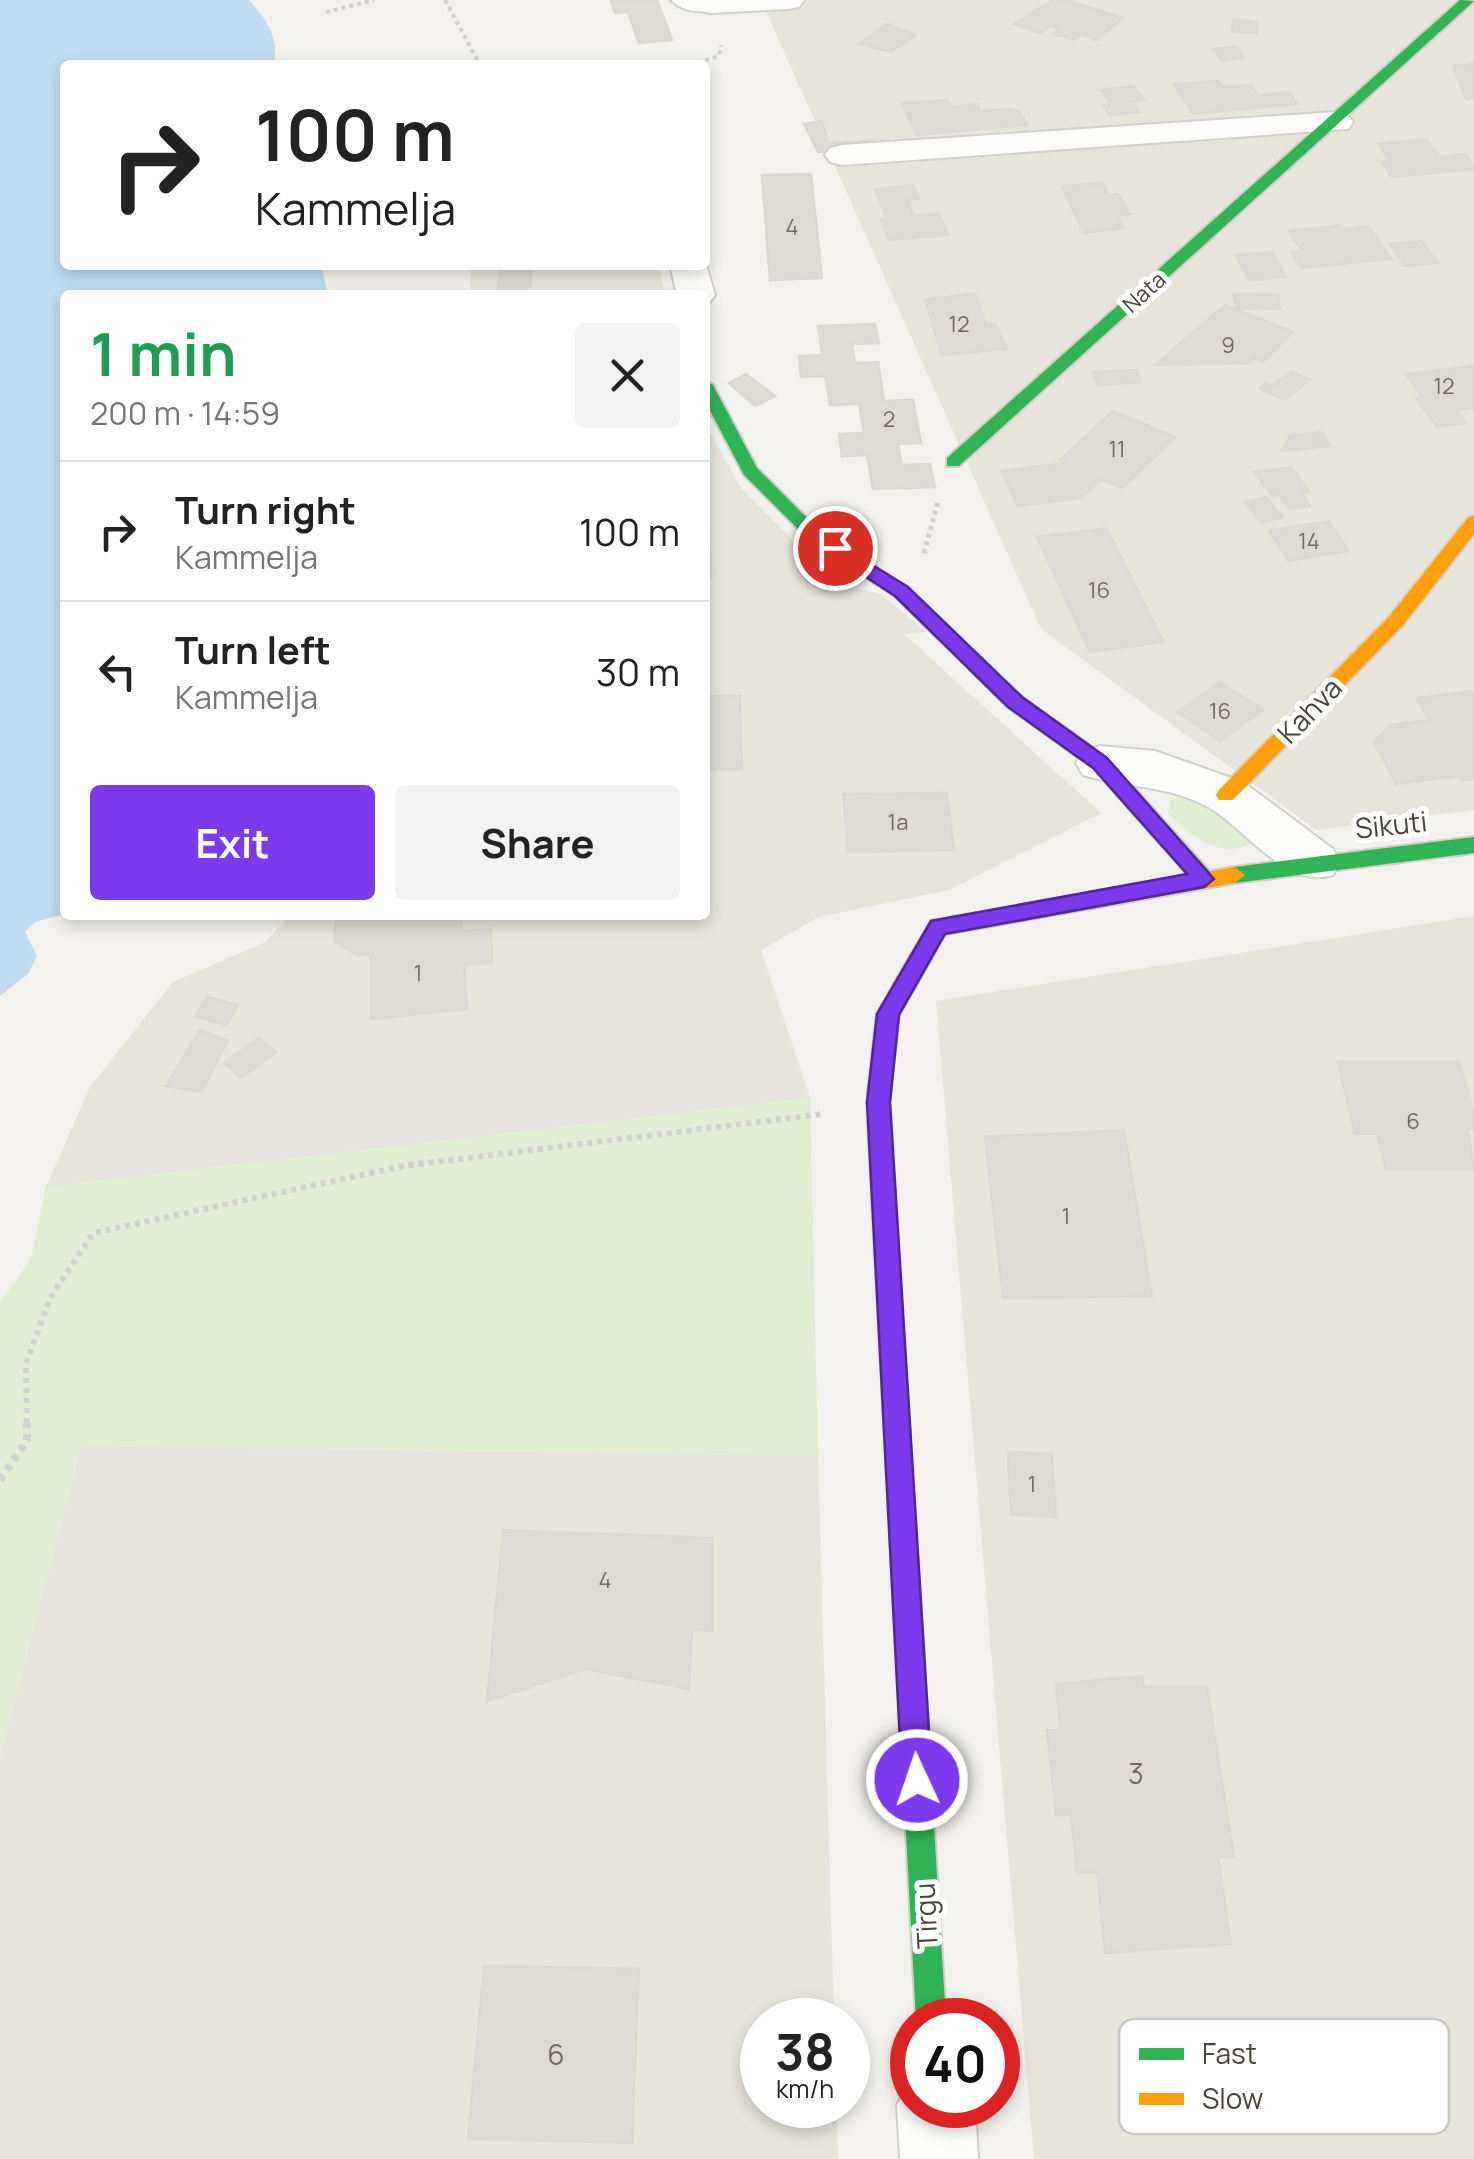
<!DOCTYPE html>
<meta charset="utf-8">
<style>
:root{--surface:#fff;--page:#f2f2f2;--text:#222;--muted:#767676;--line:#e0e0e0;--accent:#7c3aed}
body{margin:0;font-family:Manrope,sans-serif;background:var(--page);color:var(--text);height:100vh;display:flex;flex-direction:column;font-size:38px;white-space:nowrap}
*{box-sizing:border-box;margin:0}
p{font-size:32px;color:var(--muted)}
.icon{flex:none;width:55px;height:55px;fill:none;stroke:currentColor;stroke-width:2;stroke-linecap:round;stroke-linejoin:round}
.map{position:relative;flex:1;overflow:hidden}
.drawer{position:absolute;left:60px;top:290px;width:650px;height:630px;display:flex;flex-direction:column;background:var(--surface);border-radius:10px;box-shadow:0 5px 15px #0003}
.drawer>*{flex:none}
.banner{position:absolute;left:60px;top:60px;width:650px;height:210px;border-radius:10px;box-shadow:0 5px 15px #0003;background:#fff;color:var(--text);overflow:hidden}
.speed{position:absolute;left:740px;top:1998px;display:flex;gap:20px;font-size:50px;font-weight:700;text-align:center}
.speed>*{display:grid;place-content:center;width:130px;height:130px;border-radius:50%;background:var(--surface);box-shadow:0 5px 15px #0003;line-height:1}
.speed small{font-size:25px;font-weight:400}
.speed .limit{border:15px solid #d22;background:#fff;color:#111}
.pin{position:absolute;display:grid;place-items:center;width:85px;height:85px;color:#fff;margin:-42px;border:5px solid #fff;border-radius:50%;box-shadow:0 2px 10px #0007}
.me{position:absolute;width:110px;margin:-55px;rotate:357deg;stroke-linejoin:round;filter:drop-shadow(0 0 8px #0008)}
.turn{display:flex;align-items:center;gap:35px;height:210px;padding:0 30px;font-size:45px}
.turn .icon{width:130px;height:130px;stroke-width:2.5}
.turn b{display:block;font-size:70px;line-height:85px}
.round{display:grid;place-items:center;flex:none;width:105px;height:105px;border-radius:10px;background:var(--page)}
.summary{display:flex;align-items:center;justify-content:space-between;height:170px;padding:0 30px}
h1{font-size:60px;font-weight:700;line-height:75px;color:#1e9e55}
.primary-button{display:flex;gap:20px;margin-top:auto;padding:20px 30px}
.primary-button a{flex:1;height:115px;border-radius:10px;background:var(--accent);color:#fff;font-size:40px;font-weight:700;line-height:115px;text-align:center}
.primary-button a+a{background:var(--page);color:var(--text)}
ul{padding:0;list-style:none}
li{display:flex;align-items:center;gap:30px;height:140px;padding:0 30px;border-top:2px solid var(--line)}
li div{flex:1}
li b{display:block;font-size:38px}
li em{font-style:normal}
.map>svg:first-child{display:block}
.residential{fill:#e7e4dc}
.green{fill:#e1eecf}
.water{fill:#c0ddf1}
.building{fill:#dedbd6;stroke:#dcd9d4;stroke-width:2.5}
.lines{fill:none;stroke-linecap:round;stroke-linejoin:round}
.lane-casing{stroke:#d2d0cb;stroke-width:4}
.street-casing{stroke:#d2d0cb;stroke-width:4}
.fast-casing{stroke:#d3cfc5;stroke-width:4}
.slow-casing{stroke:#d3cfc5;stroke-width:4}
.path-far3{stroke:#d3d2cc;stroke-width:4;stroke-dasharray:4 4;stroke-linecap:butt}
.path-far2{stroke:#d3d2cc;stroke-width:5;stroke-dasharray:4 4;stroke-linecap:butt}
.path-far1{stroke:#d3d2cc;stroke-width:6;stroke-dasharray:5 5;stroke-linecap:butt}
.path{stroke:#d3d2cc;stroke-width:8;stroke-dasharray:6 6;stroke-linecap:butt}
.lane{fill:#fdfdfc;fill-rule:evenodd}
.street{fill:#fdfdfc;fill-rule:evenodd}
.fast{fill:#30b455;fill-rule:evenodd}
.slow{fill:#ff9f0a;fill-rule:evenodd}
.route{fill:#7c3aed;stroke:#51269a;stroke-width:2.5}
.labels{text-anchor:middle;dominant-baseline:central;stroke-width:10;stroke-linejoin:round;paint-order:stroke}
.number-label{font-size:22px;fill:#706a61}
.far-street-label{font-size:22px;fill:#4b4439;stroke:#fff}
.street-label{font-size:28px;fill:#4b4439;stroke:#fff}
.near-number-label{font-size:28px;fill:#706a61}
.key{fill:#fff;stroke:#c9c7c4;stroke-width:2.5}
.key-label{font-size:28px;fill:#4b4439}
</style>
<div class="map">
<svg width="1474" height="2159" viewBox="0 0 1474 2159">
<rect width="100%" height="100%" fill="#f4f2ee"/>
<path class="residential" d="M761 0H1474V810L1316 830 1041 629Z
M470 265H659L665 295H471Z
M705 423 741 488 820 567 860 589 881 594 926 632 904 634 1101 813 949 890 819 917 761 950 810 1098 46 1187 90 1087 173 982 265 942 290 915H705Z
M1474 916V2159H1034L936 1001Z
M81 1446 818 1456 834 2020H762V2105H837L838 2159H0V1756Z"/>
<path class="green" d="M1181 796 1205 799 1250 831V844C1222 860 1188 835 1168 813L1170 801Z
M810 1098 818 1456 81 1446 0 1756V1303L31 1259 46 1187Z"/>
<path class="water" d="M0 0H249C266 19 281 39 273 65H65V265H321L328 295H65V914L35 922 25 932 37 956 28 974 0 996Z"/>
<path class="building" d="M611 0H657L672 40 639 43 628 12 615 13Z
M1053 0H1066L1123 18 1097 40 1080 34 1074 40 1054 34 1060 28 1050 26 1041 33 1014 24Z
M1233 19 1257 22V33L1232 31Z
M887 24 916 35 891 52 859 44Z
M1236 47 1244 58 1222 61 1213 49Z
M1474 64V98L1466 99 1453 66Z
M1218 81 1223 87 1251 85 1258 95 1289 92 1297 104 1193 114 1174 84Z
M1133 86 1144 100 1132 102 1139 112 1110 115 1103 105 1111 104 1101 90Z
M948 100 951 107 977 104 980 111 1011 109 1020 112 1027 125 916 135 902 103Z
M822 121 828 143 888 140 891 148 818 152 804 124Z
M1426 139 1440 157 1466 154 1474 169 1392 177 1381 162 1390 161 1378 144Z
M811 174 822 278 770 280 762 175Z
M1102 183 1108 195 1118 194 1130 214 1117 216 1124 228 1084 233 1062 186Z
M913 185 919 199 907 200 914 216 939 214 948 235 889 240 881 219H887L875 189Z
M1341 225 1343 229 1368 226 1392 259 1302 268 1291 252 1302 251 1289 231Z
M1422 241 1438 263 1405 266 1389 244Z
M1272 252 1286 277 1249 280 1236 255Z
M532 268 530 287H498L500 269Z
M975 294 986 325 995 324 1007 349 942 355 925 299Z
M1233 294 1278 295 1280 309 1237 308Z
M1225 305 1293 332 1263 362 1254 358 1249 363 1155 365Z
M875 324 879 343 852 344 855 363 878 362 884 401 913 400 921 443 898 444 902 465 930 464 935 487 873 489 867 455 842 456 839 434 864 433 859 404 830 405 825 376 801 377 799 356 822 355 818 326Z
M1474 366V408L1456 410 1465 423 1437 427 1416 398 1422 397 1406 374Z
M1136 370 1141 382 1098 385 1093 372Z
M1292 371 1310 380 1284 400 1260 388 1266 383 1272 386Z
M746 374 775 396 755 406 729 383Z
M1113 411 1175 437 1122 488 1101 479 1081 498 1018 506 1002 471 1065 463 1060 460Z
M1322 432 1330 446 1281 451 1291 435Z
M1291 467 1309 492 1301 493 1310 506 1291 509 1279 495 1272 496 1254 472Z
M1266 497 1283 517 1262 522 1245 502Z
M705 515H709L711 578H705Z
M1329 521 1349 551 1288 561 1269 531Z
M1106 528 1163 642 1090 652 1037 537Z
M1220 682 1263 710 1220 741 1178 712Z
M1474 691V779L1462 781 1459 776 1396 784 1374 742 1390 725 1429 720 1417 698Z
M705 696H740L742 769 705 770Z
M947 793 954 850 848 852 843 794Z
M344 915H461L462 931 491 929 492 963 464 965 467 1009 371 1019V955H357L335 942V922Z
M208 997 238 1005 226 1025 195 1016Z
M200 1030 228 1041 201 1092 166 1086Z
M259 1038 276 1052 241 1078 224 1063Z
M1338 1062H1459L1474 1113V1129H1468L1474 1169H1386L1377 1134H1355Z
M1124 1130 1152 1296 1003 1298 985 1137Z
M1008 1452 1052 1454 1056 1517 1011 1515Z
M503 1530 712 1538V1631L692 1630 689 1689 586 1669 487 1701Z
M1142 1676 1144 1687H1207L1234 1857H1218L1231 1944 1105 1953 1097 1872H1077L1071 1815H1056L1047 1730H1060L1056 1684Z
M484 1966 639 1969 632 2143 468 2139Z"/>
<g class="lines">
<g class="lane-casing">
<path id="lane" d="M671 0H717L720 4C707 15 683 13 671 0Z"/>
</g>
<g class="street-casing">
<path id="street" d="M693 0H804L799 7 788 9 711 13 700 11Z
M1336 112 1348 115 1353 122 1348 129 842 165 830 162 825 155 830 148 842 145Z
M705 261 715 295 709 303 705 304V295H677L670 265H705Z
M1100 746 1155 751 1243 782 1333 849 1340 862 1333 875C1286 890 1247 830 1210 808 1170 785 1126 788 1083 775L1076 763 1083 751Z
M912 2076V2105H975L978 2159H900L897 2105Z"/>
</g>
<g class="fast-casing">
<path id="fast" d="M1460 0 1474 1 959 466H947V458Z
M705 380 713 385 757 468 820 531 907 588 1022 697 1107 758 1211 873 1214 879 1211 885H1197L1093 768 1008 707 895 596 808 539 744 475 705 401Z
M1474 837V853L1235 883 1225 875 1235 867Z
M906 974 917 983 899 1015 889 1102 946 2020H916L867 1102 877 1014 898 977Z"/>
</g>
<g class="slow-casing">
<path id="slow" d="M1474 516V534L1403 625 1233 800H1219L1216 795 1219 790 1389 617 1468 518Z
M1235 867 1245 875 1235 883 945 934 914 989 906 992 895 983 931 921Z"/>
</g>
<path class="path-far3" d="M445 0 480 65
M326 12 374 0
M690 65 719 56 721 45"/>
<path class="path-far2" d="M924 553 938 502"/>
<path class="path-far1" d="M27 1423 26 1364 50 1298 93 1233 403 1166 823 1114"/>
<path class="path" d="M0 1480 27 1440V1420"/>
<use href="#lane" class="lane"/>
<use href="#street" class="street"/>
<use href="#fast" class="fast"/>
<use href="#slow" class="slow"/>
</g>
<path class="route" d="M835 542 908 587 1022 697 1107 758 1214 879 1204 887 945 934 899 1015 890 1102 932 1780 927 1791 917 1795 907 1791 902 1780 867 1102 877 1014 931 921 1187 874 1093 768 1008 707 895 596 828 552V543Z"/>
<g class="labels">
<g class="number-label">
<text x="792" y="227">4</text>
<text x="959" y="324">12</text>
<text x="1228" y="345">9</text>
<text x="1444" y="386">12</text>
<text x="889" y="419">2</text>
<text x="1117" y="449">11</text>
<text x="1309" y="541">14</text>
<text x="1099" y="590">16</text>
<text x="1220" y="711">16</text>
<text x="898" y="822">1a</text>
<text x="418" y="973">1</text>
<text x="1413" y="1121">6</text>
<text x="1066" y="1216">1</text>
<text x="1032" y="1484">1</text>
<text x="605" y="1580">4</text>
</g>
<g class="far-street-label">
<text transform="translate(1144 292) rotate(-42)">Nata</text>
</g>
<g class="street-label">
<text transform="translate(1309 710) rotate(-46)">Kahva</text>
<text transform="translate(1391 824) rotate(-6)">Sikuti</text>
<text transform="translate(925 1916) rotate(-93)">Tirgu</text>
</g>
<g class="near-number-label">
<text x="1136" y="1773">3</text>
<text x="556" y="2054">6</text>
</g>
</g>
<rect x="1119" y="2019" width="330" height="115" rx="15" class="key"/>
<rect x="1139" y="2048" width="45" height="12" fill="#30b455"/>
<rect x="1139" y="2093" width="45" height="12" fill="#ff9f0a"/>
<g class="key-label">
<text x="1202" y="2064">Fast</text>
<text x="1202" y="2109">Slow</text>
</g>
</svg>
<div class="speed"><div>38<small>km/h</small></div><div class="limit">40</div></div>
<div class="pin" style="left:835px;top:548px;background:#d93025"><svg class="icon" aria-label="arrive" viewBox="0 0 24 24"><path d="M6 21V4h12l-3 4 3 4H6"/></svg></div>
<svg class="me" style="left:917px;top:1780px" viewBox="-20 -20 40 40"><circle r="17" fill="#7c3aed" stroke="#fff" stroke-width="3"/><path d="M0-11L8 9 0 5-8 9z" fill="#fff"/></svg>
<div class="banner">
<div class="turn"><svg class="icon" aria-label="right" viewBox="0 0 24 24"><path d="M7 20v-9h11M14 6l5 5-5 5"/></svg><div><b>100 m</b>Kammelja</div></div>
</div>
<section class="drawer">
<div class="summary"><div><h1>1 min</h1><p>200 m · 14:59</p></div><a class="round"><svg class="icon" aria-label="close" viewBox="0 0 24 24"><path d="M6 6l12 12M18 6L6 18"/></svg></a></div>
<ul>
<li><svg class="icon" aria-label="right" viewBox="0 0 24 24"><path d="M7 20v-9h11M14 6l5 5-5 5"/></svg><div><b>Turn right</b><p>Kammelja</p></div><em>100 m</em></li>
<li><svg class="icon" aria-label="left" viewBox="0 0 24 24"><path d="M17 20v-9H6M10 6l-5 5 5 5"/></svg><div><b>Turn left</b><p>Kammelja</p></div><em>30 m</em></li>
</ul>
<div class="primary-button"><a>Exit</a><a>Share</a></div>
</section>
</div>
